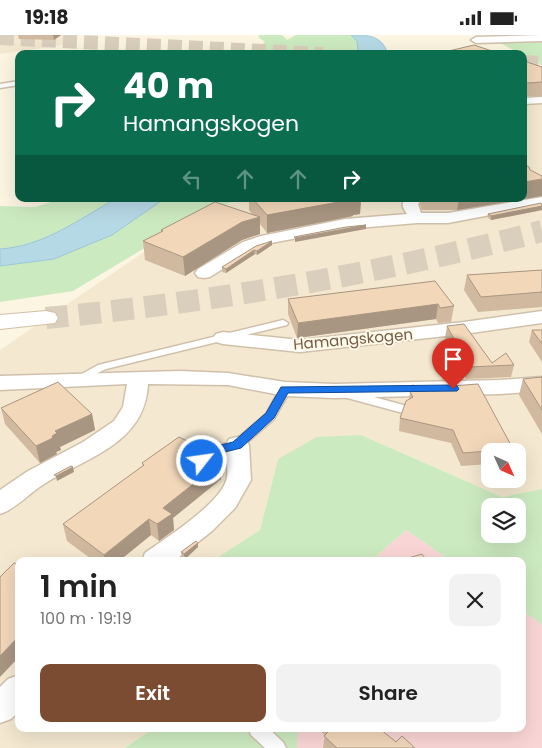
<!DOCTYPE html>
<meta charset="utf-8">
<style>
:root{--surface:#fff;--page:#f2f2f2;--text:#222;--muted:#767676;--accent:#7b4b32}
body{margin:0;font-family:Poppins,sans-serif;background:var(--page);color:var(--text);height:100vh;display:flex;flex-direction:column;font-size:19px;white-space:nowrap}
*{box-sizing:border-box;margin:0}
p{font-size:16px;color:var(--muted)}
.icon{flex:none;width:28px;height:28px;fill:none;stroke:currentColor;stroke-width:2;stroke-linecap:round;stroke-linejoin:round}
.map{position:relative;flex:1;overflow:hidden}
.sheet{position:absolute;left:15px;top:522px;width:511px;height:175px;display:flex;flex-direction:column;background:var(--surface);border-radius:10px;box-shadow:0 5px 20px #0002}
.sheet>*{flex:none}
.guide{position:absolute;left:15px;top:15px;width:512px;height:152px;border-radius:10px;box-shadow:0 5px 20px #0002;background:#0b6e4f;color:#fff;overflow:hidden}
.needle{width:32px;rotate:135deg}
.buttons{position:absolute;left:481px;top:408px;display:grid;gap:10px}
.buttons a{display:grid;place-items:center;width:45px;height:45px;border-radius:10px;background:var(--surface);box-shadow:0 5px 20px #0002;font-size:25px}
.pin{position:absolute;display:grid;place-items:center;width:42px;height:42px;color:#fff;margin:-51px -21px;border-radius:50% 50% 50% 0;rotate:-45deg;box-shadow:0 0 5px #0007}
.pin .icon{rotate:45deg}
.me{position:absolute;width:55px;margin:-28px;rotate:60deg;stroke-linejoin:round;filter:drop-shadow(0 0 4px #0008)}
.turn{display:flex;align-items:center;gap:18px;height:105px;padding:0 25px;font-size:22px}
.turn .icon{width:65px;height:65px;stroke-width:2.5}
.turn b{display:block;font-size:35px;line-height:42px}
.lanes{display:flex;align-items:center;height:48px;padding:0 25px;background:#0003;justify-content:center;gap:25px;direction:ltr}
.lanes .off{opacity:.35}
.round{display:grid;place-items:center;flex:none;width:52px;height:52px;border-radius:10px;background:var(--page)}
.headline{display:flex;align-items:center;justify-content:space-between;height:85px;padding:0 25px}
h1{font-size:30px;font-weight:600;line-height:38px}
.primary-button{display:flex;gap:10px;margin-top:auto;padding:10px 25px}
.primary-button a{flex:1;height:58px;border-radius:10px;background:var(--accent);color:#fff;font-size:20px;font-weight:600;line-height:58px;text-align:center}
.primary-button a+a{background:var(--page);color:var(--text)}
.status{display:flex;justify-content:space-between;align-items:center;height:35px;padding:0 25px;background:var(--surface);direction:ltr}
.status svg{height:14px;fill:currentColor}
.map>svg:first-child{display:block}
.residential{fill:#f4e8d0;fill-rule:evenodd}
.medical{fill:#fad5d5}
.green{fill:#cceac0;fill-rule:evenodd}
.water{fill:#b6d9e6;stroke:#9cc7d8}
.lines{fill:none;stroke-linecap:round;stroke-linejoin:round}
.secondary-tunnel{stroke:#dacfbc;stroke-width:22;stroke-dasharray:22 11;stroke-linecap:butt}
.motorway-tunnel{stroke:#dacfbc;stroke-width:14;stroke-dasharray:14 7;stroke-linecap:butt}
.service-casing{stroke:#d0c0ab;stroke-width:3}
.minor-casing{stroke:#d0c0ab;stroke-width:3}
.secondary-casing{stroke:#d1bfa6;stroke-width:2}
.service{fill:#fff;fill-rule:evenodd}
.minor{fill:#fff;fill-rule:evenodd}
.secondary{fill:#fff;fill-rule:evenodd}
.wall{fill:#d0b99f}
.shaded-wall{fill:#a99682}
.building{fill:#f2d7b9;stroke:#a99682}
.route{fill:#1a73e8;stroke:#114b97}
.labels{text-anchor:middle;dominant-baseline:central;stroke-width:4;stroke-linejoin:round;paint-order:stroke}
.street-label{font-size:15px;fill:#745d48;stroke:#fff9e8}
</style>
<div class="status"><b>19:18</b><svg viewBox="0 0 49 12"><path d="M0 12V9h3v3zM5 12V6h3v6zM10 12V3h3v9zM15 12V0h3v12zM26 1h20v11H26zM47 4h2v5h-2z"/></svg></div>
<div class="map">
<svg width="542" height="713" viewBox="0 0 542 713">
<rect width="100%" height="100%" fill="#fcf5e2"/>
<path class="residential" d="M0 0H73L62 10 0 19Z
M524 20 542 30V454L502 462 361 400 278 424 260 495 212 526H19V694H152L125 713H0V315L188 187 238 164H524ZM490 416H518V444H490Z"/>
<path class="medical" d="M406 495 451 526H371Z
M523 576 542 590V713H243L235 694H522Z"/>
<path class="green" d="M260 0H282L287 5 296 0H351L357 6 358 14 355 19H251L265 7 258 2Z
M542 5V30L496 6Z
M61 164H238L188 187 73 256 0 267V171L35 172Z
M361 400 502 462 542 454V590L523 576 522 526H451L406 495 371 526H212L260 495 278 424 317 402ZM518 471V499H490V471Z
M152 694H298L297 713H125Z"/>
<path class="water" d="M351 0C366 0 379 0 386 14L383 19H355L358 14 357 6Z
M115 164H164L112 200 54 224 0 231V214C44 211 78 185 115 164Z"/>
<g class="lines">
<path class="secondary-tunnel" d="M46 283C214 267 379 239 542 196"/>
<path class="motorway-tunnel" d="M0 3 323 19
M524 27 542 28"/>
<g class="service-casing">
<path id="service" d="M19 46V50L0 53V49Z
M283 285 288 288 287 290 106 334 79 347 73 344 98 330Z
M285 350 291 354 274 384 241 413 225 417 206 429H198L196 426 198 423 217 411 233 407 266 379 281 352Z
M344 354 407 371 409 374 403 378 340 361 338 358 340 355Z
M249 694H269L283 707 286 713H265L251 700Z"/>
</g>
<g class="minor-casing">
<path id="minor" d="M542 0V6L476 8 471 5 476 2Z
M542 62V68L524 69V63Z
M542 162V170L448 188H417L345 194 271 208 255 213 210 242 204 243 198 242 195 238 198 234 243 207 261 201 345 184 407 179C403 173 400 169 406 164H422L418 169 421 178H448Z
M542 276V288L464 299 300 317 223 309 216 307 213 303 216 299 223 297 300 305 464 287Z
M180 336 228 338 285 347 334 349 500 345 542 342V356L500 359 334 363 285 361 228 350 148 349C145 409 87 422 44 449 29 458 16 474 0 479V455L28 436 83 407 114 386 123 372 127 349 0 355V341Z
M237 402 245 404 249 410 251 445 235 473 212 496 174 526H142L145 518C166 503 218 470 226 446 231 433 221 417 229 404Z
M19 640V676L11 684 0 688V652L8 644Z"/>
</g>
<g class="secondary-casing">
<path id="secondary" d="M46 276 55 278 58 283 55 288 0 294V280Z"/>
</g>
<use href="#service" class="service"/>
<use href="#minor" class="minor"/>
<use href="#secondary" class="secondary"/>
</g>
<path class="wall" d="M18 0H61L54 5 19 4Z
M524 26 542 32V61H526L524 71Z
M249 164H361L360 179 353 180V181L267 198 260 189V199L242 205 185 241 145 225 143 206 161 197V195L252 179 249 175Z
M421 164H523L457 175H422L420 169Z
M542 169V175L491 185 487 182 488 179Z
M272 210 257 220 255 219 226 238 222 237V232L256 211Z
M542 235V272L478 277 464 255 467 240Z
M435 246 454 271 451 287 438 288 436 284 297 303 288 279V264Z
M447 291 492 328 514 330 511 342 466 344 445 303Z
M532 295H542V327L529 307Z
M542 342V399L519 360 523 344Z
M410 357 513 414V416H490V429L461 431 451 408 399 396 400 383 409 365Z
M1 373 92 379 95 395 60 412 61 415 56 417 57 419 40 428 5 389Z
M195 414 221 444 173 483 174 495 159 506 151 500 119 526H94L67 506 63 489 143 431 142 428Z
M198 508V512L185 524 182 522 181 517Z
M318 694H380L396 707 415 713H323L325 700Z"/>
<path class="shaded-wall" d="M53 0H61L54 5Z
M527 48 525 57H526L524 71V55L525 50Z
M542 144V161L524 164V147Z
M353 164H361L360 179 353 180V181L267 198V180Z
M459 164H523L457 175Z
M542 171V175L491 185V181Z
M260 182V199L242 205 185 241 183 222 242 187Z
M366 190V194L295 207V203Z
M272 206V210L257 220V216Z
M254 215 255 219 226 238V234Z
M438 269 436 284 297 303 298 288Z
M92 379 95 395 60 412 61 415 56 417 57 419 40 428 36 411 52 401 55 396Z
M221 427V444L173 483 174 495 159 506 157 489 163 473Z
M73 432 74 437 57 446 56 441Z
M149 484 151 500 119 526H105L104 520Z
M198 508V512L185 524 184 519Z
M19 601V622L0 642V621Z"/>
<path class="building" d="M474 10 501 19H436Z
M524 26 542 32V47L527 48 525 50 526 57H524Z
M524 129 529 132 530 135 542 141V144L524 147Z
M253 164H355L267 180Z
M215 167 260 182 242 187 183 222 143 206 163 196 161 195Z
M541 168 542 171 491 181 488 179Z
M366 190 295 203 294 202 346 192Z
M272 206 257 216 254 215 226 234 222 232 256 211Z
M542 235V257L481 262 467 240Z
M435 246 454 271 440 273 438 269 298 288 288 264Z
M464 289 492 328 506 318 514 330 469 332 447 291Z
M532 295H542V309Z
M542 342V375L523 344Z
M58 347 92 379 55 396 57 398 52 401 53 403 36 411 1 373Z
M478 349 513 414 463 418 453 395 400 383 406 366 413 362 410 357 412 350 425 353Z
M179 402 193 409 195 414 201 415 221 427 163 473 172 479 157 489 149 484 104 520 63 489 144 430 142 428Z
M71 431 73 432 56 441 54 440Z
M196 506 198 508 184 519 181 517Z
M422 519 427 526H398Z
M14 528 19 529V601L0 621V542Z
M331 694H380L396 707 402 701 415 713H337L324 701Z"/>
<path class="route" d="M453 350 457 351 459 354 457 356 288 358 274 383 241 413 225 417 202 430 196 426 217 411 233 407 266 378 281 352Z"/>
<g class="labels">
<g class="street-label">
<text transform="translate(353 304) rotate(-5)">Hamangskogen</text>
</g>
</g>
</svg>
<div class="buttons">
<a><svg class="needle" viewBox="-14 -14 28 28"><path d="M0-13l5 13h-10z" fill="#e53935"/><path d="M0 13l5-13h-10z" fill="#767676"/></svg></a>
<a><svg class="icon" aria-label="layers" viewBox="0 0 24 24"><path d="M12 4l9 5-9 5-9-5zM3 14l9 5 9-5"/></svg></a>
</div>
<div class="pin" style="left:453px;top:354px;background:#d93025"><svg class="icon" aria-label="arrive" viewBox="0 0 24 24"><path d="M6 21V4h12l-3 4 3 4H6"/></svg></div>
<svg class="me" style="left:202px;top:426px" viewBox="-20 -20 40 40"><circle r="17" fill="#1a73e8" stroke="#fff" stroke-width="3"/><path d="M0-11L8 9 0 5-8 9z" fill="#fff"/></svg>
<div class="guide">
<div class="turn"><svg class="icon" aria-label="right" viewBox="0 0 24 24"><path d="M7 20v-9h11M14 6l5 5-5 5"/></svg><div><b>40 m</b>Hamangskogen</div></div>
<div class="lanes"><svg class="icon off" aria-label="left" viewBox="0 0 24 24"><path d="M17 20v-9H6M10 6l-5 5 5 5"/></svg><svg class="icon off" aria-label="ahead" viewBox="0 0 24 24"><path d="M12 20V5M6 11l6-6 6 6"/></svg><svg class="icon off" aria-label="ahead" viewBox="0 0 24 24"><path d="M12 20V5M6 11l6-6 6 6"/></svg><svg class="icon" aria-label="right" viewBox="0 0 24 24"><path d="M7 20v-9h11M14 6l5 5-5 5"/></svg></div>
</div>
<section class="sheet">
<div class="headline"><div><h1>1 min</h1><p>100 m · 19:19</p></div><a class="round"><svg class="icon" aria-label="close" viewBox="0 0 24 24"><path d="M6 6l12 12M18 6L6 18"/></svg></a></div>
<div class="primary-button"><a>Exit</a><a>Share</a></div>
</section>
</div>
